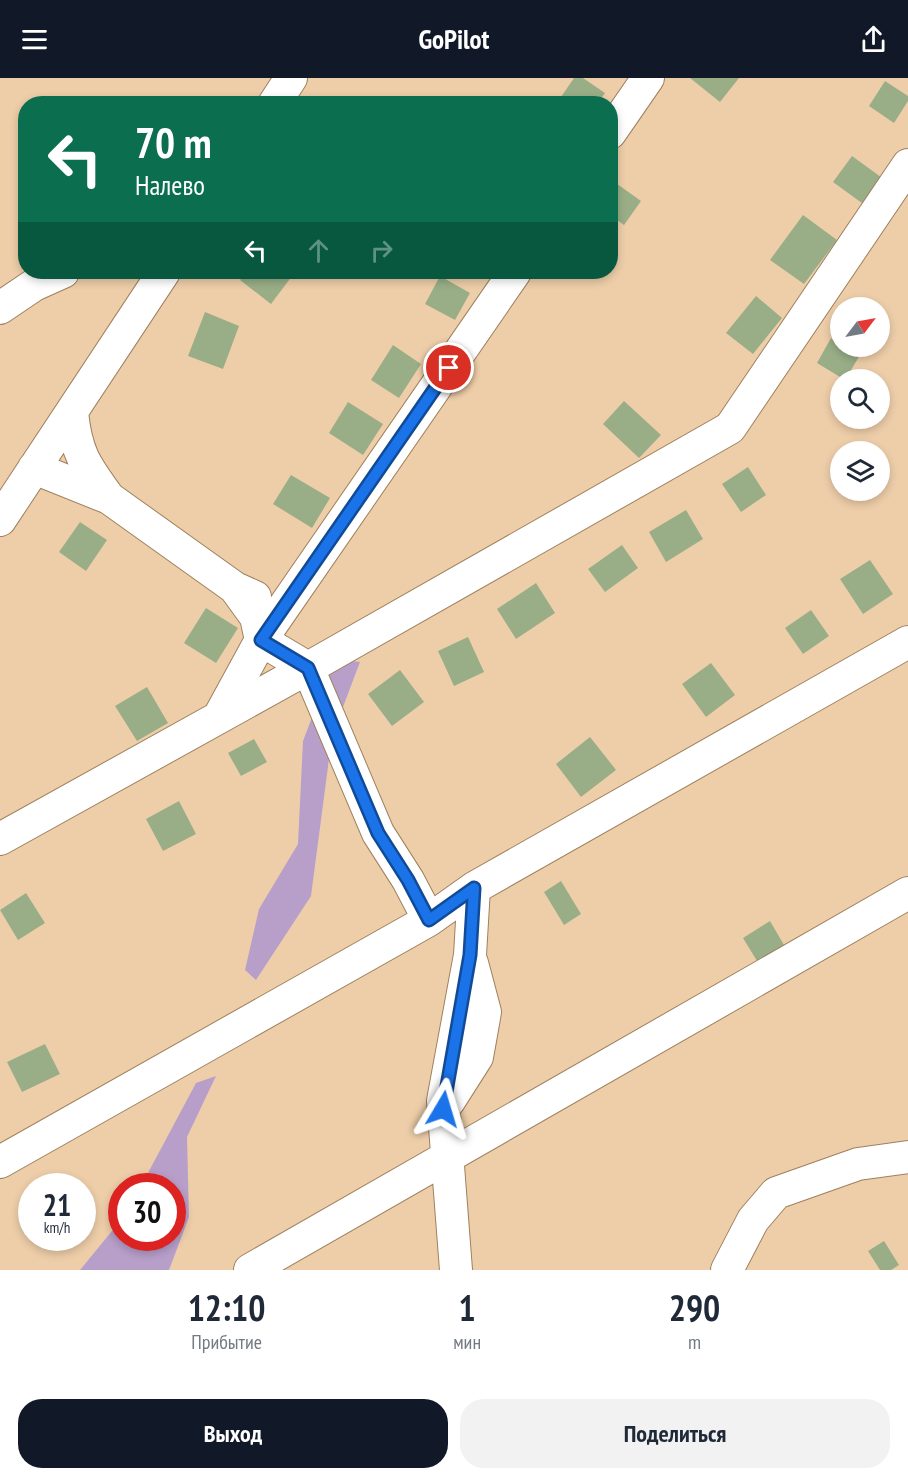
<!DOCTYPE html>
<html lang="ru">
<meta charset="utf-8">
<style>
:root{--surface:#fff;--page:#f2f2f3;--text:#1f2937;--muted:#747a83;--accent:#111827}
body{margin:0;font-family:"PT Sans Narrow",sans-serif;background:var(--page);color:var(--text);height:100vh;display:flex;flex-direction:column;font-size:22px;white-space:nowrap}
*{box-sizing:border-box;margin:0}
p{font-size:20px;color:var(--muted)}
.icon{flex:none;width:33px;height:33px;fill:none;stroke:currentColor;stroke-width:2;stroke-linecap:round;stroke-linejoin:round}
.map{position:relative;height:1192px;overflow:hidden}
.panel{display:flex;flex-direction:column;background:var(--surface);flex:1}
.panel>*{flex:none}
.guide{position:absolute;left:18px;top:18px;width:600px;height:183px;border-radius:24px;box-shadow:0 3px 9px #0003;background:#0b6e4f;color:#fff;overflow:hidden}
.needle{width:39px;rotate:58deg}
.fabs{position:absolute;left:830px;top:219px;display:grid;gap:12px}
.fabs a{display:grid;place-items:center;width:60px;height:60px;border-radius:50%;background:var(--surface);box-shadow:0 3px 9px #0003;font-size:30px}
.speed{position:absolute;left:18px;top:1095px;display:flex;gap:12px;font-size:30px;font-weight:700;text-align:center}
.speed>*{display:grid;place-content:center;width:78px;height:78px;border-radius:50%;background:var(--surface);box-shadow:0 3px 9px #0003;line-height:1}
.speed small{font-size:15px;font-weight:400}
.speed .limit{border:9px solid #d22;background:#fff;color:#111}
.pin{position:absolute;display:grid;place-items:center;width:51px;height:51px;color:#fff;margin:-26px;border:3px solid #fff;border-radius:50%;box-shadow:0 2px 6px #0007}
.me{position:absolute;width:66px;margin:-33px;rotate:7deg;stroke-linejoin:round;filter:drop-shadow(0 0 4px #0008)}
.turn{display:flex;align-items:center;gap:21px;height:126px;padding:0 18px;font-size:27px}
.turn .icon{width:78px;height:78px;stroke-width:2.5}
.turn b{display:block;font-size:42px;line-height:51px}
.lanes{display:flex;align-items:center;height:57px;padding:0 18px;background:#0003;justify-content:center;gap:30px;direction:ltr}
.lanes .off{opacity:.35}
.eta{display:flex;justify-content:space-evenly;align-items:center;height:102px;text-align:center}
.eta b{font-size:36px;font-weight:600;line-height:42px}
.action{display:flex;gap:12px;margin-top:auto;padding:12px 18px}
.action a{flex:1;height:69px;border-radius:24px;background:var(--accent);color:#fff;font-size:24px;font-weight:600;line-height:69px;text-align:center}
.action a+a{background:var(--page);color:var(--text)}
header{display:flex;justify-content:space-between;align-items:center;height:78px;padding:0 18px;background:var(--accent);color:#fff;font-size:27px;font-weight:600}
.map>svg:first-child{display:block}
.green{fill:#b79fc9}
.building{fill:#99ae87}
.lines{fill:none;stroke-linecap:round;stroke-linejoin:round}
.minor-casing{stroke:#9e805e;stroke-width:34}
.minor{stroke:#fff;stroke-width:32}
.route-casing{stroke:#114b97;stroke-width:15}
.route{stroke:#1a73e8;stroke-width:10}
</style>
<header><svg class="icon" aria-label="menu" viewBox="0 0 24 24"><path d="M4 6h16M4 12h16M4 18h16"/></svg>GoPilot<svg class="icon" aria-label="share" viewBox="0 0 24 24"><path d="M12 15V3M7 8l5-5 5 5M5 13v7h14v-7"/></svg></header>
<div class="map">
<svg width="908" height="1192" viewBox="0 0 908 1192">
<rect width="100%" height="100%" fill="#eecea9"/>
<path class="green" d="M334 581 360 584 332 658 311 818 256 902 245 892 259 831 298 766 303 663Z
M216 998 187 1059 189 1139 169 1192H80L121 1142 122 1160H172V1108H141L196 1005Z"/>
<path class="building" d="M574 0H583L605 15 597 26H570L561 19Z
M690 0H739L720 24Z
M885 3 908 18V23L894 45 869 28Z
M852 78 885 102 866 128 833 104Z
M613 103 641 123 624 147 610 137Z
M803 137 837 162 804 206 770 182Z
M247 194H286L292 198 271 226 240 202Z
M440 198 470 215 455 242 425 226Z
M756 218 782 240 753 276 726 255Z
M205 234 239 248 223 291 188 278Z
M831 260 840 268 860 277 845 302 817 285Z
M393 267 421 286 399 320 371 302Z
M624 323 661 357 639 380 603 346Z
M348 324 383 346 363 377 329 355Z
M748 389 766 417 741 434 722 406Z
M291 397 330 420 312 450 273 426Z
M686 432 703 461 666 484 649 454Z
M80 444 107 462 86 493 59 474Z
M622 467 638 490 605 514 588 491Z
M870 482 893 516 863 536 840 501Z
M536 505 555 535 516 561 497 531Z
M206 530 238 550 216 585 184 565Z
M811 532 829 558 803 576 785 550Z
M468 559 484 594 454 608 438 573Z
M711 585 735 617 706 639 682 606Z
M400 592 424 624 392 648 368 616Z
M147 609 168 645 137 663 115 628Z
M590 659 616 692 581 719 556 686Z
M254 661 267 684 241 698 228 675Z
M179 723 196 756 163 773 146 741Z
M561 803 581 836 564 847 544 814Z
M26 815 45 845 18 862 0 832Z
M770 843 784 867 757 883 743 860Z
M45 966 60 996 22 1014 7 984Z
M884 1163 899 1187 891 1192H880L868 1173Z"/>
<g class="lines">
<g class="minor-casing">
<path id="minor" d="M274 26 291 0
M610 55 648 0
M0 230 34 207 63 194
M72 334C76 375 85 387 109 420
M34 390 109 420 235 510 255 519
M0 442 164 194
M235 510 256 539 261 562 308 590 378 755 408 802 429 842
M219 639 261 562 515 194
M0 761 308 590 730 350 908 87
M449 1023 477 979 485 934 472 885
M0 1084 429 842 474 810 908 564
M250 1192 908 815
M456 1192 443 1023 470 877 474 810
M727 1192 753 1142 776 1115 858 1086 908 1079"/>
</g>
<use href="#minor" class="minor"/>
</g>
<g class="lines">
<g class="route-casing">
<path id="route" d="M443 1031 470 877 474 810 429 842 408 802 378 755 308 590 261 562 449 290"/>
</g>
<use href="#route" class="route"/>
</g>
</svg>
<div class="fabs">
<a><svg class="needle" viewBox="-14 -14 28 28"><path d="M0-13l5 13h-10z" fill="#e53935"/><path d="M0 13l5-13h-10z" fill="#747a83"/></svg></a>
<a><svg class="icon" aria-label="search" viewBox="0 0 24 24"><circle cx="10" cy="10" r="6"/><path d="M15 15l6 6"/></svg></a>
<a><svg class="icon" aria-label="layers" viewBox="0 0 24 24"><path d="M12 4l9 5-9 5-9-5zM3 14l9 5 9-5"/></svg></a>
</div>
<div class="speed"><div>21<small>km/h</small></div><div class="limit">30</div></div>
<div class="pin" style="left:449px;top:290px;background:#d93025"><svg class="icon" aria-label="arrive" viewBox="0 0 24 24"><path d="M6 21V4h12l-3 4 3 4H6"/></svg></div>
<svg class="me" style="left:443px;top:1031px" viewBox="-20 -20 40 40"><path d="M0-17L14 15 0 8-14 15z" fill="#1a73e8" stroke="#fff" stroke-width="4"/></svg>
<div class="guide">
<div class="turn"><svg class="icon" aria-label="left" viewBox="0 0 24 24"><path d="M17 20v-9H6M10 6l-5 5 5 5"/></svg><div><b>70 m</b>Налево</div></div>
<div class="lanes"><svg class="icon" aria-label="left" viewBox="0 0 24 24"><path d="M17 20v-9H6M10 6l-5 5 5 5"/></svg><svg class="icon off" aria-label="ahead" viewBox="0 0 24 24"><path d="M12 20V5M6 11l6-6 6 6"/></svg><svg class="icon off" aria-label="right" viewBox="0 0 24 24"><path d="M7 20v-9h11M14 6l5 5-5 5"/></svg></div>
</div>
</div>
<section class="panel">
<div class="eta">
<div><b>12:10</b><p>Прибытие</p></div>
<div><b>1</b><p>мин</p></div>
<div><b>290</b><p>m</p></div>
</div>
<div class="action"><a>Выход</a><a>Поделиться</a></div>
</section>
